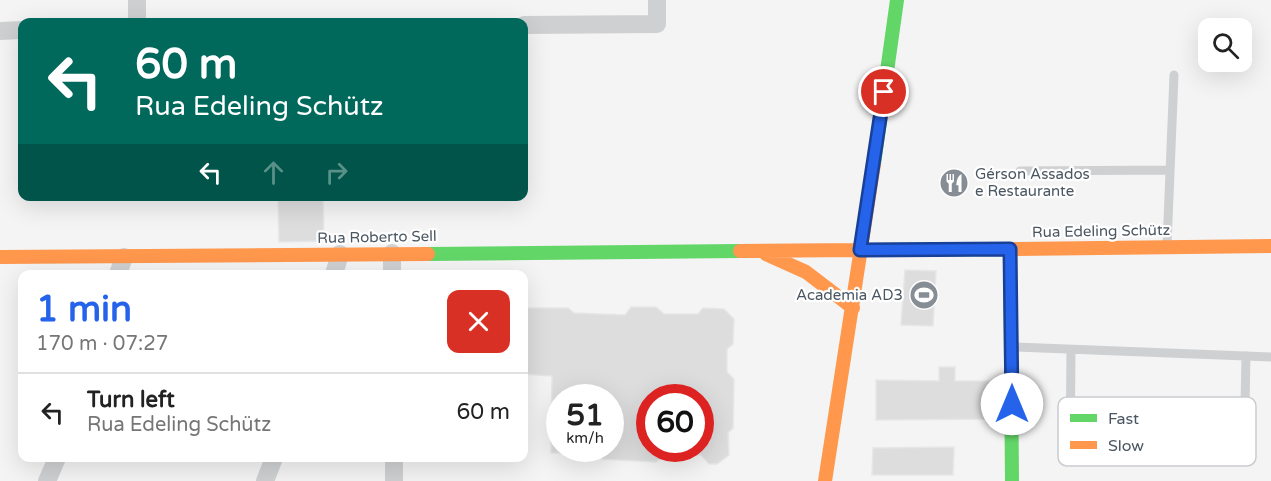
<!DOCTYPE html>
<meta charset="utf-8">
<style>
:root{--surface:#fff;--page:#f2f2f2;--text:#222;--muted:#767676;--line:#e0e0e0;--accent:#2563eb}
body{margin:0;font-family:"Varela Round",sans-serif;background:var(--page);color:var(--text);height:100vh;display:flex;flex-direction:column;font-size:22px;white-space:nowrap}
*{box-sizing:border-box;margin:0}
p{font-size:20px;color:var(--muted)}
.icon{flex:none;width:33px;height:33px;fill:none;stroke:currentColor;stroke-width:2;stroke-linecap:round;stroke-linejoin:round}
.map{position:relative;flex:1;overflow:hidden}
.drawer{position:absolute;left:18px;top:270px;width:510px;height:192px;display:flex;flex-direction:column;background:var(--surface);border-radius:12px;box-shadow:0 6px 24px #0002}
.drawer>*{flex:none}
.guide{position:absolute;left:18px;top:18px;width:510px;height:183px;border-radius:12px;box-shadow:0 6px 24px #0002;background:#00695c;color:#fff;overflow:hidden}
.buttons{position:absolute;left:1198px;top:18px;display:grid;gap:12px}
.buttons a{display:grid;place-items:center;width:54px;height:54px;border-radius:12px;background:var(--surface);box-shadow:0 6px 24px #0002;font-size:30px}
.speed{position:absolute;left:546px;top:384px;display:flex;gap:12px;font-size:30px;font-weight:700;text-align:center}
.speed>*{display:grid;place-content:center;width:78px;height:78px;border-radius:50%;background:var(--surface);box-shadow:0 6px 24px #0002;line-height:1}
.speed small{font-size:15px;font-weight:400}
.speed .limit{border:9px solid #d22;background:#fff;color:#111}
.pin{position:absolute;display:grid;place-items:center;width:51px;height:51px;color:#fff;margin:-26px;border:3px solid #fff;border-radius:50%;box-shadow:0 2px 6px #0007}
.me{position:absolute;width:66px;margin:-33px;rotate:0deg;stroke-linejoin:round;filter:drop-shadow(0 0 4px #0008)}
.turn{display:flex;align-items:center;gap:21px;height:126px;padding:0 18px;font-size:27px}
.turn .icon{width:78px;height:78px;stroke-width:2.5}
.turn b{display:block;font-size:42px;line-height:51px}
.lanes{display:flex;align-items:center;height:57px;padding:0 18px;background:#0003;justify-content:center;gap:30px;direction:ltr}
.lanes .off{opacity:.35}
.round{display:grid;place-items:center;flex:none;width:63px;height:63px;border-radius:12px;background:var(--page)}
.headline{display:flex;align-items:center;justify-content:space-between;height:102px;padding:0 18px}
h1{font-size:36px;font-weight:700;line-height:45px;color:var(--accent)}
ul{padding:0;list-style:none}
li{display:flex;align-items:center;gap:18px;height:78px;padding:0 18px;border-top:2px solid var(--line)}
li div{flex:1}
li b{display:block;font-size:22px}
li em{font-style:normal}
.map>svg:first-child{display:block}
.building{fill:#ddddde;stroke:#e5e6e7;stroke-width:1.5;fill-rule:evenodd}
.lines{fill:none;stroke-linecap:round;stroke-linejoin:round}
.lane{stroke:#ced0d2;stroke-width:9}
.street{stroke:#ced0d2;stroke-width:18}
.fast{stroke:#63d668;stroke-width:14}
.slow{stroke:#ff974d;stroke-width:14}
.route-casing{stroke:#184099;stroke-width:15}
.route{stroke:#2563eb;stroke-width:10}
.labels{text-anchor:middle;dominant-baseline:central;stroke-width:4.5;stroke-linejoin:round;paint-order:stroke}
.poi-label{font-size:15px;fill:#4a5661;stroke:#fff;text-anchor:start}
.street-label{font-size:15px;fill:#4a5661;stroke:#fff}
.key{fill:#fff;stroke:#c9ccd0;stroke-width:1.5}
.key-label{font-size:16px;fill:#4a5661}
</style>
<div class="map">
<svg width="1271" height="481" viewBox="0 0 1271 481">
<rect width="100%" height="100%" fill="#f4f4f4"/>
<path class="building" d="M278 196H323L324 241 279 242Z
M905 270 936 271 933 326 901 325Z
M631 307H656L664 314H698L703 308 724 309 734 319 733 344 727 349V372L734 379 733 428 728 433 729 455 717 464H709L701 455 666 453 656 462 602 459 596 452 551 453 552 376 524 374V308H568L574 313 625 315ZM560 398H610V448H560ZM650 398H700V448H650Z
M939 367H955V381H992V419L876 420V380L939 381Z
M954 447 953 475H872L873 448Z"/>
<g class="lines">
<path class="lane" d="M1020 171 1170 170
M1167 245 1174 75
M1013 347 1271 357
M1244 454 1246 356
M1070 461 1071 350"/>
<path class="street" d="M137 0V22
M524 25 657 24V0
M0 31 22 30
M392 253V274
M118 274 124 257
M334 274 340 254
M394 458V481
M47 481 57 458
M265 481 274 458"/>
<path class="fast" d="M874 164 897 0
M860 250 1010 249 1012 481
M428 254 740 251"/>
<path class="slow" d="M1010 249 1271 246
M740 251 860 250
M766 254 806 272 853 308
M0 257 428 254
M825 481 874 164"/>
</g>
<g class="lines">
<g class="route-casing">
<path id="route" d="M884 92 860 250 1010 249 1012 404"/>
</g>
<use href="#route" class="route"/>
</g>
<defs>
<g id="restaurant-disc" transform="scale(1.5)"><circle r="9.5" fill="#868d94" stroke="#fff"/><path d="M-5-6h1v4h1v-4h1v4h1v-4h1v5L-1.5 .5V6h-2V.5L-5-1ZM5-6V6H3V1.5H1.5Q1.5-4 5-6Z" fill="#fff"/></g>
<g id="stadium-disc" transform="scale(1.5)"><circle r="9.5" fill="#868d94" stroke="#fff"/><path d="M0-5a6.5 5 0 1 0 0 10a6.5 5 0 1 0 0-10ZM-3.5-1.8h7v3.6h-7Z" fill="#fff"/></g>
</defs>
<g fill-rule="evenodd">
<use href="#restaurant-disc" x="954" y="183"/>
<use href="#stadium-disc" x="924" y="295"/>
</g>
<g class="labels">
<g class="poi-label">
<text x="975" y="174">Gérson Assados<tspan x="975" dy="17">e Restaurante</tspan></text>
<text x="903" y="295" text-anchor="end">Academia AD3</text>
</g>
<g class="street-label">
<text transform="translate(1101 231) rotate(-1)">Rua Edeling Schütz</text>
<text transform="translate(377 237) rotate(-1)">Rua Roberto Sell</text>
</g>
</g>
<rect x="1058" y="397" width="198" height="69" rx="9" class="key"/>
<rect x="1070" y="414" width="27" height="8" fill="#63d668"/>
<rect x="1070" y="441" width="27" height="8" fill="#ff974d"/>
<g class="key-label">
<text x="1108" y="424">Fast</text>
<text x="1108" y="451">Slow</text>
</g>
</svg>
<div class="buttons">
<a><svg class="icon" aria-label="search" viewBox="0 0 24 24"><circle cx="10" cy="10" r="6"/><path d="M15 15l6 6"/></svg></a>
</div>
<div class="speed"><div>51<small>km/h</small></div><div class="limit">60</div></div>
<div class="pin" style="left:884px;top:92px;background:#d93025"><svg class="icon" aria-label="arrive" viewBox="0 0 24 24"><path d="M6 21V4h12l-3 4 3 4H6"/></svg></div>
<svg class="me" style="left:1012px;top:404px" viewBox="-20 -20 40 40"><circle r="19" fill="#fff"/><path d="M0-13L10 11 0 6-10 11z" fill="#2563eb"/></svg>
<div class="guide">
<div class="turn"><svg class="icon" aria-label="left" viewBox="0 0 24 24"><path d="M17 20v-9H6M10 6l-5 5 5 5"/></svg><div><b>60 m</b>Rua Edeling Schütz</div></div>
<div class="lanes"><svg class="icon" aria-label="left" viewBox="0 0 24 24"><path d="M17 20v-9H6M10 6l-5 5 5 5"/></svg><svg class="icon off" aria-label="ahead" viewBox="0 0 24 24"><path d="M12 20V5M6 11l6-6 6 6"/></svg><svg class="icon off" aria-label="right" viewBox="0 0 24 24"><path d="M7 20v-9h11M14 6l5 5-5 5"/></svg></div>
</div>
<section class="drawer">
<div class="headline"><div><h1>1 min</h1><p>170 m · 07:27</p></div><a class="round" style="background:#d93025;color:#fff"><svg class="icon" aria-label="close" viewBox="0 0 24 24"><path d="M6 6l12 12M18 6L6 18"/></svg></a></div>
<ul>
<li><svg class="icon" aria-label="left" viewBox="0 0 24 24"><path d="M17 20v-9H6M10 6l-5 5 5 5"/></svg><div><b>Turn left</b><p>Rua Edeling Schütz</p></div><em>60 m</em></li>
</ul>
</section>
</div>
